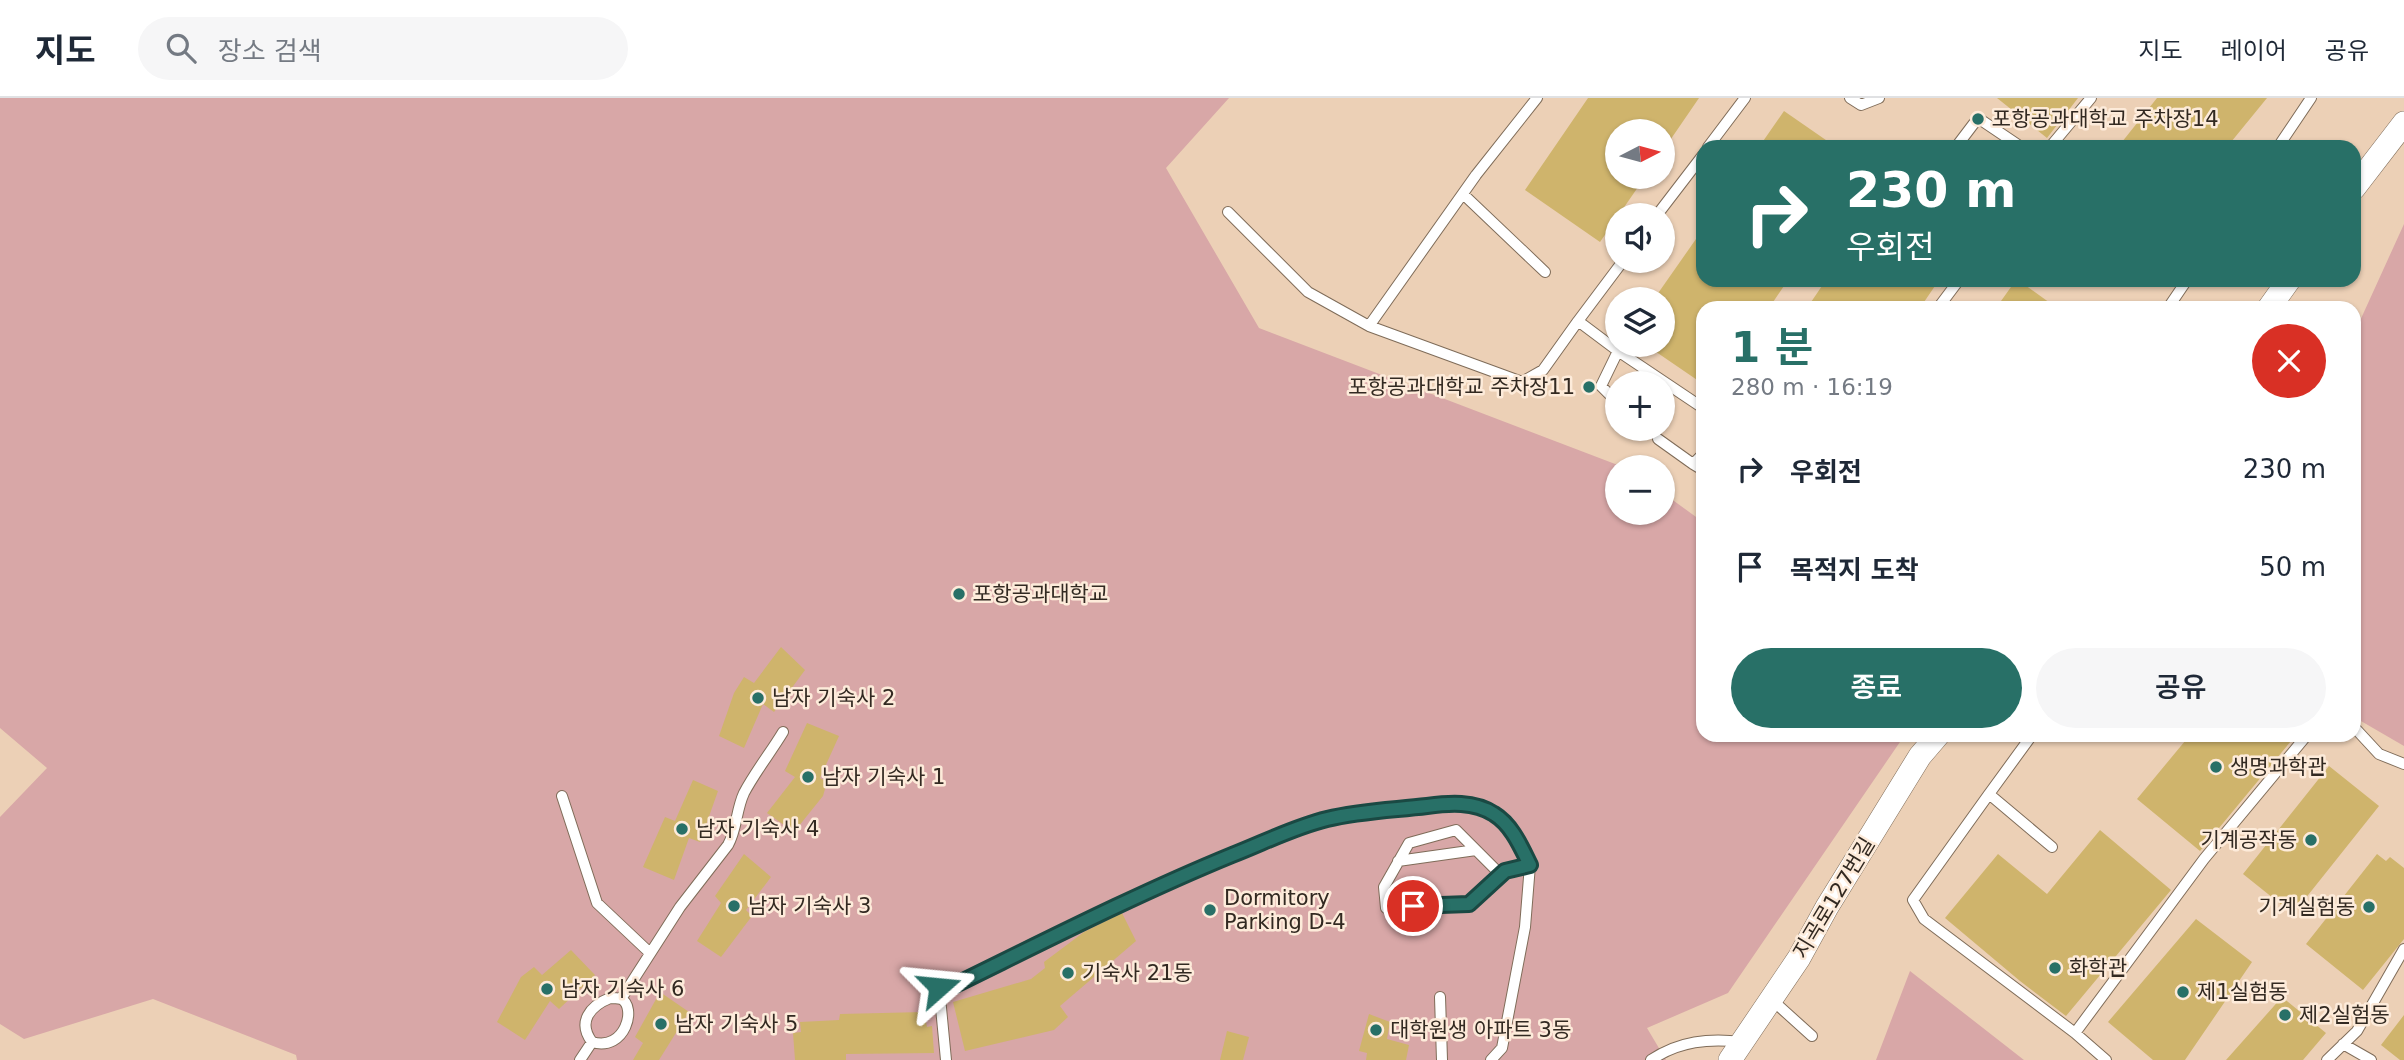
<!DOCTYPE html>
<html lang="ko">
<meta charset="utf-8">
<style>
:root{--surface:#fff;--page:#f6f6f7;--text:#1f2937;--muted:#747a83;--line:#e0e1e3;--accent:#287067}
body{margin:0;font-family:"DejaVu Sans","Noto Sans KR",sans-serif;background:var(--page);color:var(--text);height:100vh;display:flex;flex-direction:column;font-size:26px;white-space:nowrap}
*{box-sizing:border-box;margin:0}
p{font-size:23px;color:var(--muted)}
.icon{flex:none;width:38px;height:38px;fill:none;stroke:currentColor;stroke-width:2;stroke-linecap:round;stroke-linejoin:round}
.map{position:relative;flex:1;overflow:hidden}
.drawer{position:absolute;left:1696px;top:203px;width:665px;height:441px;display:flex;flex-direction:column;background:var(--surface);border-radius:21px;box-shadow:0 2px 5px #0004}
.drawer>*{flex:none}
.top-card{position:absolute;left:1696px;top:42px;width:665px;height:147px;border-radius:21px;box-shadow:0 2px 5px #0004;background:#287067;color:#fff;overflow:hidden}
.needle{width:46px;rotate:84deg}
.controls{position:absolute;left:1605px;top:21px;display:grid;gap:14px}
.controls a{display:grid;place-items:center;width:70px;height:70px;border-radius:50%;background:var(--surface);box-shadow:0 2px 5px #0004;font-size:35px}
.pin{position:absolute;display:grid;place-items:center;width:60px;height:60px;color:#fff;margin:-30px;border:4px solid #fff;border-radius:50%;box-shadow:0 2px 7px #0007}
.me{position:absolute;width:77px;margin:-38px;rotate:72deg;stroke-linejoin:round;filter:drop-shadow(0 0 5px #0008)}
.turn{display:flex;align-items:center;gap:24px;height:147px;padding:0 35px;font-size:32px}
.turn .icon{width:91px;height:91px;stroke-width:2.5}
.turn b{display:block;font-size:49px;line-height:60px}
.round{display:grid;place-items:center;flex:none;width:74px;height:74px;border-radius:37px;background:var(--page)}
.overview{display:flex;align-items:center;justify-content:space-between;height:119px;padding:0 35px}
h1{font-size:42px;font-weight:600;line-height:52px;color:var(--accent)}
.button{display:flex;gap:14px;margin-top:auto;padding:14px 35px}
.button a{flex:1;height:80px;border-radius:42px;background:var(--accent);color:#fff;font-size:28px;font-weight:600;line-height:80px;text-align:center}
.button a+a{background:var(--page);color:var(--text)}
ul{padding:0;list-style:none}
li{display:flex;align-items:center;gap:21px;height:98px;padding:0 35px}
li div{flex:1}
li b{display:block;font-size:26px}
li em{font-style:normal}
header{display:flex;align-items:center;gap:42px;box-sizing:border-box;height:98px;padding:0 35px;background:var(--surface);border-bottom:2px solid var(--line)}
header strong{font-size:33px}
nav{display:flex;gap:38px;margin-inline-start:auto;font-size:24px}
.search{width:490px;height:63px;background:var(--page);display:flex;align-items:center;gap:18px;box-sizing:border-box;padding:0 24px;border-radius:38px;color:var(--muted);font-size:26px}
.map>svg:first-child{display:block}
.built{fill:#ecd0b6;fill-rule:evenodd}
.green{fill:#d8a7a7}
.building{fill:#cfb46c}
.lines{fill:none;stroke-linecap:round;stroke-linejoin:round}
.service-casing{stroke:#7f6c59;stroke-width:12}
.minor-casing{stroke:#7f6c59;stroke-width:24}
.service{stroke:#fff;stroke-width:10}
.minor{stroke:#fff;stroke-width:23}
.route-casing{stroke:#1a4943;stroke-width:18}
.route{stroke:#287067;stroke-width:12}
.poi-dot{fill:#287067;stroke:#fdebda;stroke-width:2.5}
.labels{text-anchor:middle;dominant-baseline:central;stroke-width:5;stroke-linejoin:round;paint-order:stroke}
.poi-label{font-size:21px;fill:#322921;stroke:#fdebda;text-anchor:start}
.street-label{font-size:21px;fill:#322921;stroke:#fdebda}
</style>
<header>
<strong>지도</strong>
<div class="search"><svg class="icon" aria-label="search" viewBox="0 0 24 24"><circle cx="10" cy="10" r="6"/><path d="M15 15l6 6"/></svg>장소 검색</div>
<nav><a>지도</a><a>레이어</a><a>공유</a></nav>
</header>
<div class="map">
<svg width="2404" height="962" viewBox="0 0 2404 962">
<rect width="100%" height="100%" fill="#f3ddc8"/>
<path class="built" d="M1068 0H2404V962H0V578ZM1617 33H1662V79H1617ZM1703 49H2354V182H1703ZM1617 117H1662V163H1617ZM1617 201H1662V247H1617ZM1703 210H2354V637H1703ZM1617 285H1662V331H1617ZM1617 369H1662V415H1617Z"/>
<path class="green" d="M0 0H1229L1166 70 1259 230 1623 369H1617V415H1662L1663 395 1703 424V473L1699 478 1703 484V637H1897L1902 641 1728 895 1647 930 1666 962H297L296 957 153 901 24 941 0 926V719L47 670 0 630Z
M2404 126V648L2354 619V236Z
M1910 873 2024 962H1876Z"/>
<path class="building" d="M1588 0H1699L1662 54V33H1617V79H1645L1600 144 1525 92Z
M1997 0H2078L2047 40Z
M2157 0H2267L2227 49H2118Z
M1784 13 1836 49H1759Z
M1703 131V182H1788L1769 210H1703V286L1646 247H1662V201H1654Z
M1826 182H1939L1920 210H1807Z
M2016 182H2018L2057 210H1996Z
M781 549 805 572 774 614 763 606 744 650 719 638 734 595 744 579 754 585Z
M807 625 839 638 820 680 827 684 823 698 794 734 767 715 795 679 785 673Z
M2190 637H2296L2200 753 2137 701Z
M2329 668 2379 708 2293 816 2243 776Z
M693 682 718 693 700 744 689 740 674 782 643 769 665 719 675 723Z
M2100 732 2171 792 2066 918 2020 883 1945 820 1998 756 2047 796Z
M744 756 771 779 746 812 752 818 721 859 697 843 721 805 715 798Z
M2377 756 2386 763 2390 759 2404 770V841L2363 892 2306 846Z
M1122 815 1136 843 1060 908 1068 919 1054 932 965 953 953 904 1031 881 1045 870 1044 864 1084 834Z
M2196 821 2252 864 2185 962H2153L2108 924Z
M571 852 595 877 559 911 550 903 525 942 497 924 521 879 534 869 542 877Z
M660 894 689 914 659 962H633L643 945 635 939Z
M2282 899 2326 935 2303 962H2226Z
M924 914 927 929 932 928 934 955 846 956V962H795L793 935 801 934 800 924 839 922 840 916Z
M1369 916 1390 924 1387 941 1409 947 1406 962H1366L1367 955 1359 953Z
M2404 917V962H2400L2381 947Z
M1227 933 1249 939 1243 962H1220Z"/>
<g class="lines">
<g class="service-casing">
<path id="service" d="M1850 0 1861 7 1879 0
M1708 49 1745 0
M1956 49 1978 20 2021 49
M2050 49 2091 0
M2278 49 2311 0
M1463 96 1545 174
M1228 114 1308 194 1369 228 1522 284 1543 272 1578 223
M1657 117 1703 57
M1623 163 1578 223 1618 253 1703 310
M1938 210 1959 182
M2174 210 2170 207 2187 182
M1369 228 1476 77 1537 0
M1617 304 1601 288 1618 253
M1658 341 1693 366
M1703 356 1693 366 1703 372
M2354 629 2379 656 2404 666
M2032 637 1989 696 2052 749
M1989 696 1913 802 1924 821 2075 935 2204 761 2307 637
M562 698 597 805 650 855
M1398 763 1476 752
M1505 773 1469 805 1386 810 1384 789 1409 745 1456 732 1499 775 1530 767
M1440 899 1442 962
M610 900C613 900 617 900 621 901 637 908 626 954 592 944 577 924 590 908 610 900Z
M621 901 680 809 728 747C737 731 736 712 744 695 755 674 771 654 783 634
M1771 901 1812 938
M2075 935 2106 962
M2343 946 2371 962
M580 962 592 944
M946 962 939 889 953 888 1199 770 1308 727 1347 717 1389 710 1458 705 1492 714 1502 722 1515 738 1530 767 1525 829 1502 950 1491 962
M1651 962C1679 943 1709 940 1742 944
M2327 962 2357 933 2404 851"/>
</g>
<g class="minor-casing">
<path id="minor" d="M2354 90 2404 25
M2269 210 2289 182
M1730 962 1799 860 1827 809 1920 658 1938 637"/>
</g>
<use href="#service" class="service"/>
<use href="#minor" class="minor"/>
</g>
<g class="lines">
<g class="route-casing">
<path id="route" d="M939 889 953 888C1045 843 1137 796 1232 757 1263 745 1294 729 1327 721 1360 713 1393 712 1427 708 1449 705 1474 703 1494 716 1512 727 1521 749 1530 767L1505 773 1469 806 1413 808"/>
</g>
<use href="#route" class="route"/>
</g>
<g class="poi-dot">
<circle cx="1978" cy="21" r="7"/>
<circle cx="1589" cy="289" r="7"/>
<circle cx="959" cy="496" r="7"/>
<circle cx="758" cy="600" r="7"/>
<circle cx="2216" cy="669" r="7"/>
<circle cx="808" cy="679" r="7"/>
<circle cx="682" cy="731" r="7"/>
<circle cx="2311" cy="742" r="7"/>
<circle cx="734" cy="808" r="7"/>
<circle cx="2369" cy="809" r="7"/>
<circle cx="1210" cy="812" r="7"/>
<circle cx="2055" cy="870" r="7"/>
<circle cx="1068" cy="875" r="7"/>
<circle cx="547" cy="891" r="7"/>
<circle cx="2183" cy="894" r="7"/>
<circle cx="2285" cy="917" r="7"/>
<circle cx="661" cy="926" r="7"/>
<circle cx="1376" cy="932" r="7"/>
</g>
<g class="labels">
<g class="poi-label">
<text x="1992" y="21">포항공과대학교 주차장14</text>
<text x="1575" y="289" text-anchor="end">포항공과대학교 주차장11</text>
<text x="973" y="496">포항공과대학교</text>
<text x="772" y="600">남자 기숙사 2</text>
<text x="2230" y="669">생명과학관</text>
<text x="822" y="679">남자 기숙사 1</text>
<text x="696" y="731">남자 기숙사 4</text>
<text x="2297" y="742" text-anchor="end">기계공작동</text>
<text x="1224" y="800">Dormitory<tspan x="1224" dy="24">Parking D-4</tspan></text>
<text x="748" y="808">남자 기숙사 3</text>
<text x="2355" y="809" text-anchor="end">기계실험동</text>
<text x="2069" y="870">화학관</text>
<text x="1082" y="875">기숙사 21동</text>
<text x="561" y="891">남자 기숙사 6</text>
<text x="2197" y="894">제1실험동</text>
<text x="2299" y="917">제2실험동</text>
<text x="675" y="926">남자 기숙사 5</text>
<text x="1390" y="932">대학원생 아파트 3동</text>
</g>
<g class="street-label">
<text transform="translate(1834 800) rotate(-59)">지곡로127번길</text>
</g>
</g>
</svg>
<div class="controls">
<a><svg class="needle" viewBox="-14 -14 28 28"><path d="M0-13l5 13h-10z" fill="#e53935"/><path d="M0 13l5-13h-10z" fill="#747a83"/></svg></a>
<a><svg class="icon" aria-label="sound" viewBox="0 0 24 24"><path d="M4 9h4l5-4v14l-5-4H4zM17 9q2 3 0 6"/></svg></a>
<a><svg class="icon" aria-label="layers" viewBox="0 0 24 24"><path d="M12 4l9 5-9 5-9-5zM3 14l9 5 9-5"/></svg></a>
<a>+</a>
<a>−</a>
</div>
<div class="pin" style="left:1413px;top:808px;background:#d93025"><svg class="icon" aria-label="arrive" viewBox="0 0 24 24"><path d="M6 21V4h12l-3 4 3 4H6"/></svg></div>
<svg class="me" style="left:939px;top:889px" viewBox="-20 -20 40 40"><path d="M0-17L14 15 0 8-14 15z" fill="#287067" stroke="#fff" stroke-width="4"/></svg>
<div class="top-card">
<div class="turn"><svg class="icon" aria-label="right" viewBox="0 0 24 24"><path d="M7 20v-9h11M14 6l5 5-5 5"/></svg><div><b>230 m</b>우회전</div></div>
</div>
<section class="drawer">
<div class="overview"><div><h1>1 분</h1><p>280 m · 16:19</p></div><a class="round" style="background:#d93025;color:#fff"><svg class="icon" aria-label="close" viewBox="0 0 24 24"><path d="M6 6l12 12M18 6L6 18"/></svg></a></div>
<ul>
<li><svg class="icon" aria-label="right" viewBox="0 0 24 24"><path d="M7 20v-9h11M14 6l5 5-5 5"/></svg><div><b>우회전</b></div><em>230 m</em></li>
<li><svg class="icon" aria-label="arrive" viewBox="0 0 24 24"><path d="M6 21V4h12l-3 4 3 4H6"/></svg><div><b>목적지 도착</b></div><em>50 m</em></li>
</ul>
<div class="button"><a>종료</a><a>공유</a></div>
</section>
</div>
